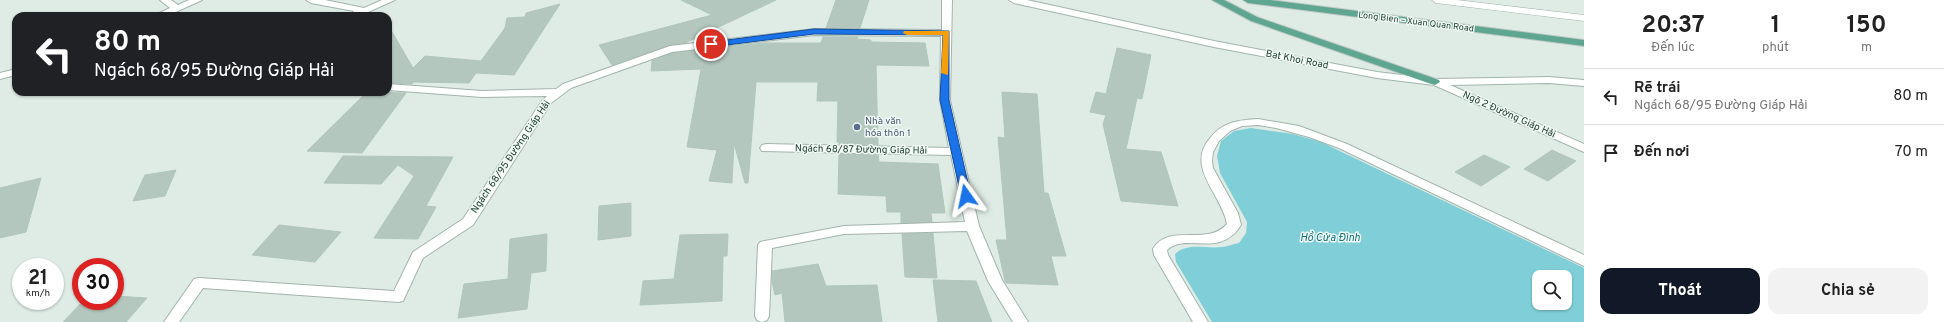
<!DOCTYPE html>
<html lang="vi">
<meta charset="utf-8">
<style>
:root{--surface:#fff;--page:#f2f2f2;--text:#222;--muted:#767676;--line:#e0e0e0;--accent:#111827}
body{margin:0;font-family:Overpass,sans-serif;background:var(--page);color:var(--text);height:100vh;display:flex;flex-direction:column;font-size:15px;white-space:nowrap}
*{box-sizing:border-box;margin:0}
p{font-size:13px;color:var(--muted)}
.icon{flex:none;width:22px;height:22px;fill:none;stroke:currentColor;stroke-width:2;stroke-linecap:round;stroke-linejoin:round}
.map{position:relative;flex:1;overflow:hidden}
.drawer{display:flex;flex-direction:column;background:var(--surface);width:360px}
.drawer>*{flex:none}
.hud{position:absolute;left:12px;top:12px;width:380px;height:84px;border-radius:12px;box-shadow:0 1px 3px #0004;background:#202124;color:#fff;overflow:hidden}
.tools{position:absolute;left:1532px;top:270px;display:grid;gap:8px}
.tools a{display:grid;place-items:center;width:40px;height:40px;border-radius:8px;background:var(--surface);box-shadow:0 1px 3px #0004;font-size:20px}
.speed{position:absolute;left:12px;top:258px;display:flex;gap:8px;font-size:20px;font-weight:700;text-align:center}
.speed>*{display:grid;place-content:center;width:52px;height:52px;border-radius:50%;background:var(--surface);box-shadow:0 1px 3px #0004;line-height:1}
.speed small{font-size:10px;font-weight:400}
.speed .limit{border:6px solid #d22;background:#fff;color:#111}
.pin{position:absolute;display:grid;place-items:center;width:34px;height:34px;color:#fff;margin:-17px;border:2px solid #fff;border-radius:50%;box-shadow:0 1px 4px #0007}
.me{position:absolute;width:44px;margin:-22px;rotate:348deg;stroke-linejoin:round;filter:drop-shadow(0 0 3px #0008)}
.turn{display:flex;align-items:center;gap:14px;height:84px;padding:0 16px;font-size:18px}
.turn .icon{width:52px;height:52px;stroke-width:2.5}
.turn b{display:block;font-size:28px;line-height:34px}
.eta{display:flex;justify-content:space-evenly;align-items:center;height:68px;text-align:center}
.eta b{font-size:24px;font-weight:700;line-height:28px}
.button{display:flex;gap:8px;margin-top:auto;padding:8px 16px}
.button a{flex:1;height:46px;border-radius:12px;background:var(--accent);color:#fff;font-size:16px;font-weight:700;line-height:46px;text-align:center}
.button a+a{background:var(--page);color:var(--text)}
ul{padding:0;list-style:none}
li{display:flex;align-items:center;gap:12px;height:56px;padding:0 16px;border-top:1px solid var(--line)}
li div{flex:1}
li b{display:block;font-size:15px}
li em{font-style:normal}
main{display:flex;flex:1;min-height:0}
.map>svg:first-child{display:block}
.water{fill:#80cfd8;fill-rule:evenodd}
.building{fill:#b3c7be;stroke:#b0c6bc}
.lines{fill:none;stroke-linecap:round;stroke-linejoin:round}
.service-casing{stroke:#a1b4ac;stroke-width:1}
.minor-casing{stroke:#a1b4ac;stroke-width:2}
.primary-casing{stroke:#c0c9c6;stroke-width:2}
.service{fill:#fff;fill-rule:evenodd}
.minor{fill:#fff;fill-rule:evenodd}
.primary{fill:#5ea690;fill-rule:evenodd}
.route{fill:#1a73e8;stroke:#114b97}
.slow{fill:#f59e0b}
.service-dot{fill:#5c6f8a;stroke:#eff8f3;stroke-width:1.5}
.labels{text-anchor:middle;dominant-baseline:central;stroke-width:3;stroke-linejoin:round;paint-order:stroke}
.far-street-label{font-size:9px;fill:#1e3d33;stroke:#eff8f3}
.street-label{font-size:10px;fill:#1e3d33;stroke:#eff8f3}
.service-label{font-size:10px;fill:#4e5e75;stroke:#eff8f3;text-anchor:start}
.water-label{font-size:11px;font-style:italic;fill:#12737f;stroke:#eff8f3}
</style>
<main>
<div class="map">
<svg width="1584" height="322" viewBox="0 0 1584 322">
<rect width="100%" height="100%" fill="#deece5"/>
<path class="water" d="M1251 128 1293 134 1321 142 1584 268V322H1212L1176 262 1175 254C1188 242 1205 249 1221 247 1227 247 1233 244 1239 243L1246 233 1247 222 1220 173 1217 156 1221 141 1234 131ZM1539 277H1565V303H1539Z"/>
<path class="building" d="M681 0H776L685 43H687L670 45 612 65 599 45 712 15Z
M836 0H869L860 28H826Z
M560 4 514 75 476 73 469 83 414 82 412 84 388 83V25L413 68 425 56 481 61 505 28 507 18 525 17 526 13Z
M823 37H858L857 39 871 40V42L925 43 929 66 876 65 878 145 839 144V142H837L838 101H817L818 82H756L748 183H745L734 143 732 183 709 181 717 150 687 147 701 69 651 71 652 61 672 53 764 43H821Z
M1117 48 1151 55 1142 99 1137 98 1126 149 1161 152 1178 206 1121 201 1103 124 1106 115 1090 112 1096 92 1106 94Z
M367 92 406 93 362 153 307 151Z
M1002 92 1037 94 1044 193H1048L1066 256H1051L1058 285 1006 283 1005 281 996 240H1007L998 137 1005 138Z
M1552 150 1576 161 1548 181 1524 169Z
M839 154 878 155 879 162 938 164 945 213H931L932 222 901 223V212H887L886 196 838 194Z
M1484 155 1510 167 1481 186 1455 172Z
M343 156 453 157 426 206 436 207 418 239 374 238 414 176 398 165 381 184 324 183Z
M176 170 165 196 133 201 145 175Z
M41 178 26 232 0 238V188Z
M631 203V236L598 240 599 206Z
M279 225 341 232 315 262 252 255Z
M933 233 937 278 905 277 902 234Z
M547 234 546 271 531 273 527 309 458 318 464 284 508 279 510 239Z
M728 234 727 256H723L722 301 640 305 643 281 674 279 680 235Z
M818 264 826 286 877 285 882 322H785L782 293 775 295 772 282V271Z
M933 280 976 281 992 322H938Z
M115 296 147 298 126 322H63L83 301H115Z"/>
<g class="lines">
<g class="service-casing">
<path id="service" d="M1432 0H1457L1584 15V21L1436 3Z"/>
</g>
<g class="minor-casing">
<path id="minor" d="M160 0H171L178 5 189 0H202L167 16H153L170 8Z
M306 0H325L364 8 382 0H395L359 16H353L351 14 354 11 311 3Z
M942 0H952L950 100 979 226 1002 280 1028 322H1013L988 281 967 231 844 234 772 248 769 316 767 320 762 322 757 320 755 316 758 245 760 242 844 226 965 222 951 155 762 151 760 148 762 145 766 144 949 148 940 100 941 36 814 35 672 52 571 88 551 103 473 225 423 258 403 301 398 302 203 288 179 322H164L194 279 199 278 394 291 413 252 463 219 542 101 547 96 482 97 388 90V84L482 91 556 89 563 84 670 46 814 29 942 30Z
M1009 0H1027L1214 41 1377 72 1435 79 1549 77 1584 80V86L1549 83 1450 85 1584 144V152L1434 85 1377 78 1214 47 1014 3Z
M16 69V75L0 79V73Z
M1258 119 1299 126 1347 144 1584 255V266L1339 148 1309 137 1276 128 1258 125 1242 126 1230 131 1219 141 1213 152 1212 161 1213 168 1238 213 1241 225C1220 259 1186 232 1167 250L1168 255 1208 322H1193L1154 255 1153 249C1169 222 1207 247 1227 224 1222 194 1184 167 1211 137 1223 122 1239 120 1258 119Z"/>
</g>
<g class="primary-casing">
<path id="primary" d="M1212 0H1224L1257 17 1439 80 1440 82 1435 85 1431 84 1251 21Z
M1243 0H1270L1584 40V46L1248 3Z"/>
</g>
<use href="#service" class="service"/>
<use href="#minor" class="minor"/>
<use href="#primary" class="primary"/>
</g>
<path class="route" d="M814 29 949 31V100L971 196 969 198 966 199 961 196 940 100 943 35 814 34 711 47 708 44 711 42Z"/>
<path class="slow" d="M904 31H949L948 75 941 73 943 35H907L903 33Z"/>
<circle class="service-dot" cx="857" cy="127" r="4"/>
<g class="labels">
<g class="far-street-label">
<text transform="translate(1416 22) rotate(7)">Long Bien – Xuan Quan Road</text>
</g>
<g class="street-label">
<text transform="translate(1297 60) rotate(11)">Bat Khoi Road</text>
<text transform="translate(1509 115) rotate(24)">Ngõ 2 Đường Giáp Hải</text>
<text transform="translate(861 150) rotate(1)">Ngách 68/87 Đường Giáp Hải</text>
<text transform="translate(511 157) rotate(-56)">Ngách 68/95 Đường Giáp Hải</text>
</g>
<g class="service-label">
<text x="865" y="121">Nhà văn<tspan x="865" dy="12">hóa thôn 1</tspan></text>
</g>
<g class="water-label">
<text x="1330" y="238">Hồ Cửa Đình</text>
</g>
</g>
</svg>
<div class="tools">
<a><svg class="icon" aria-label="search" viewBox="0 0 24 24"><circle cx="10" cy="10" r="6"/><path d="M15 15l6 6"/></svg></a>
</div>
<div class="speed"><div>21<small>km/h</small></div><div class="limit">30</div></div>
<div class="pin" style="left:711px;top:44px;background:#d93025"><svg class="icon" aria-label="arrive" viewBox="0 0 24 24"><path d="M6 21V4h12l-3 4 3 4H6"/></svg></div>
<svg class="me" style="left:966px;top:196px" viewBox="-20 -20 40 40"><path d="M0-17L14 15 0 8-14 15z" fill="#1a73e8" stroke="#fff" stroke-width="4"/></svg>
<div class="hud">
<div class="turn"><svg class="icon" aria-label="left" viewBox="0 0 24 24"><path d="M17 20v-9H6M10 6l-5 5 5 5"/></svg><div><b>80 m</b>Ngách 68/95 Đường Giáp Hải</div></div>
</div>
</div>
<section class="drawer">
<div class="eta">
<div><b>20:37</b><p>Đến lúc</p></div>
<div><b>1</b><p>phút</p></div>
<div><b>150</b><p>m</p></div>
</div>
<ul>
<li><svg class="icon" aria-label="left" viewBox="0 0 24 24"><path d="M17 20v-9H6M10 6l-5 5 5 5"/></svg><div><b>Rẽ trái</b><p>Ngách 68/95 Đường Giáp Hải</p></div><em>80 m</em></li>
<li><svg class="icon" aria-label="arrive" viewBox="0 0 24 24"><path d="M6 21V4h12l-3 4 3 4H6"/></svg><div><b>Đến nơi</b></div><em>70 m</em></li>
</ul>
<div class="button"><a>Thoát</a><a>Chia sẻ</a></div>
</section>
</main>
